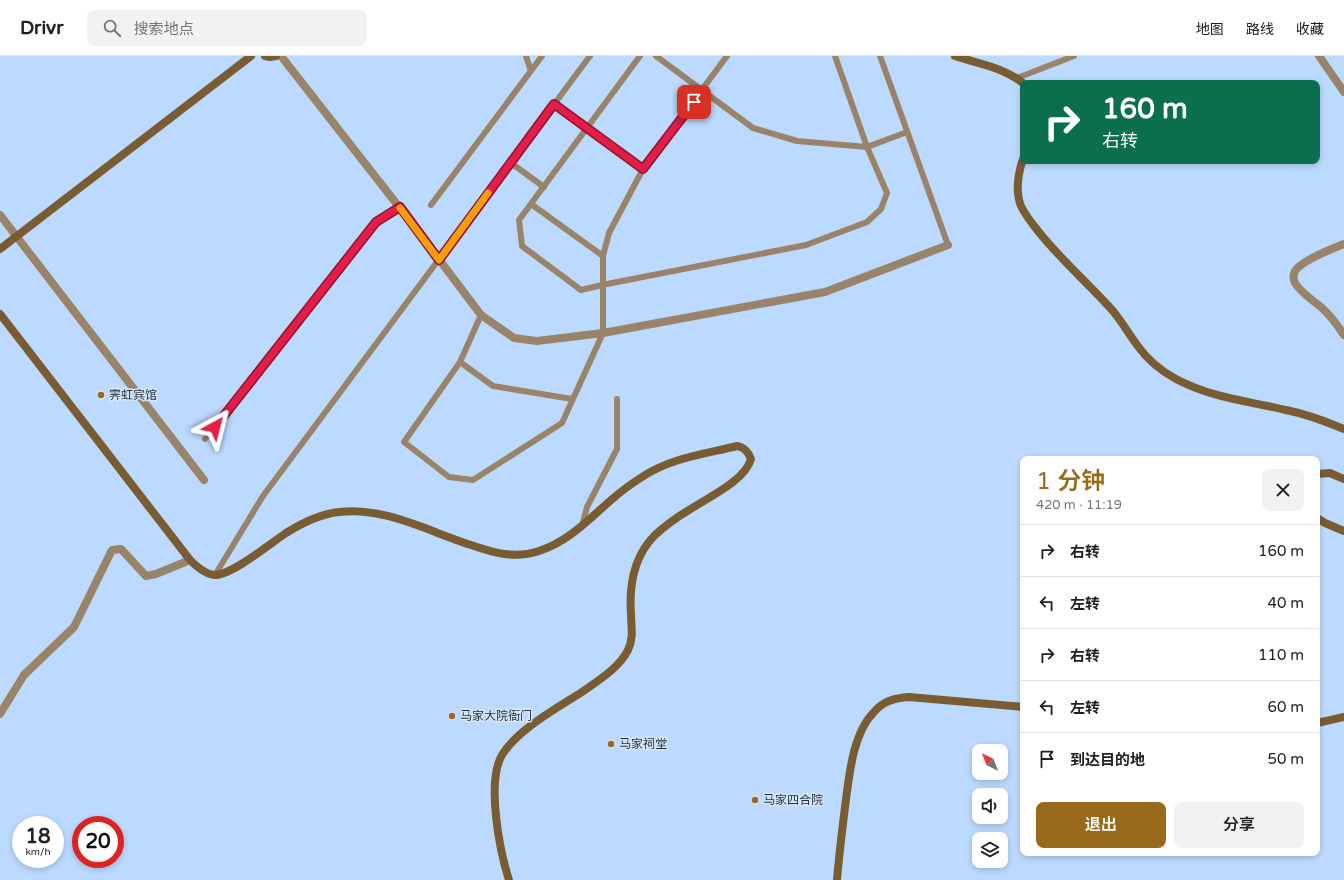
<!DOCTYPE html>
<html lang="zh">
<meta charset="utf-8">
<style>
:root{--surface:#fff;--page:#f2f2f2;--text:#202124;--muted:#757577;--line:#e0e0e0;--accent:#9a6a1c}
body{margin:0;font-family:"Varela Round","Noto Sans SC",sans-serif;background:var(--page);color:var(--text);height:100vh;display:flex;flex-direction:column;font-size:15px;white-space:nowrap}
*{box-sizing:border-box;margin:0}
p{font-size:13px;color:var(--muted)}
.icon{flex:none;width:22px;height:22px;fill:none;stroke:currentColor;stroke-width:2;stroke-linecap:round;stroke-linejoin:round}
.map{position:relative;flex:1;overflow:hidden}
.side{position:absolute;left:1020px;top:400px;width:300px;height:400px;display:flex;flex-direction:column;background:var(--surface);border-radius:8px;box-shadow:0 2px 6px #0003}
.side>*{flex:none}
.top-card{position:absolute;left:1020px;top:24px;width:300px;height:84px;border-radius:8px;box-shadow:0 2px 6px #0003;background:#0b6e4f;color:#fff;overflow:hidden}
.needle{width:26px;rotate:317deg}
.fabs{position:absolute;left:972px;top:688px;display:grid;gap:8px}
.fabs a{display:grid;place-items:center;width:36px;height:36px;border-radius:8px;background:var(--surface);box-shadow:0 2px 6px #0003;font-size:20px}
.speed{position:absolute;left:12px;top:760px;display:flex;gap:8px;font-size:20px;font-weight:700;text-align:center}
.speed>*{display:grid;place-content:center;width:52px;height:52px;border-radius:50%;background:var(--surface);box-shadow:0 2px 6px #0003;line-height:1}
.speed small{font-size:10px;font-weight:400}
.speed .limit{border:6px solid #d22;background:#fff;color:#111}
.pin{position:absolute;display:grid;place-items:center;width:34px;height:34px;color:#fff;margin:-17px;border-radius:8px;box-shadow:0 2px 6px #0006}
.me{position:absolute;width:44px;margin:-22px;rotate:38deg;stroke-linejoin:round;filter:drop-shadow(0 0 3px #0008)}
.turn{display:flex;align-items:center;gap:14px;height:84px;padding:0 16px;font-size:18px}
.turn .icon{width:52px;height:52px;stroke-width:2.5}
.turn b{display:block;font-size:28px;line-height:34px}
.round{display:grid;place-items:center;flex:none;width:42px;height:42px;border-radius:8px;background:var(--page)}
.headline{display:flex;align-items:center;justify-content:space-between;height:68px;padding:0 16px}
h1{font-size:24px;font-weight:600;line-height:30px;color:var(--accent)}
.action{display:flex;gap:8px;margin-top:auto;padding:8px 16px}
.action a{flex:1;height:46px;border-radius:8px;background:var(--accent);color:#fff;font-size:16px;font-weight:600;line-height:46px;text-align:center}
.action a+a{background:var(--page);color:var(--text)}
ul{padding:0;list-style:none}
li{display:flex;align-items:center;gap:12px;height:52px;padding:0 16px;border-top:1px solid var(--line)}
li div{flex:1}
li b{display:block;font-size:15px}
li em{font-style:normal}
header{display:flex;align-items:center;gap:24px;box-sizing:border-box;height:56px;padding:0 20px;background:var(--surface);border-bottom:1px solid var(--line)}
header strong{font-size:19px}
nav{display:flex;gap:22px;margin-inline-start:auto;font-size:14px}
.search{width:280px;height:36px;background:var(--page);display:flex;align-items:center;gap:10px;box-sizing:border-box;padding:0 14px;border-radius:8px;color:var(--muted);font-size:15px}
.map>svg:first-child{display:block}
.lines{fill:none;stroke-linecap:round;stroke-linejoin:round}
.lane{stroke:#998469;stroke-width:6}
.street{stroke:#998469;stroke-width:8}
.secondary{stroke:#7a5c32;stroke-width:8}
.route-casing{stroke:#92132f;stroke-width:10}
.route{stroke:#e11d48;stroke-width:7}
.slow{stroke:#f59e0b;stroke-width:7}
.poi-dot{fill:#9a6a1c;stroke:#d7e5f8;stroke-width:1.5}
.labels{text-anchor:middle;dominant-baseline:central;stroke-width:3;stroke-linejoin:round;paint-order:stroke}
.poi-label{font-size:12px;fill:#1e2c3d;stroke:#d7e5f8;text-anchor:start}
</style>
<header>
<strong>Drivr</strong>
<div class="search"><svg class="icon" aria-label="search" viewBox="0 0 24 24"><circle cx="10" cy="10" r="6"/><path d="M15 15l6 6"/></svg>搜索地点</div>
<nav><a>地图</a><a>路线</a><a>收藏</a></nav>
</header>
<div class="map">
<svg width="1344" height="824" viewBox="0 0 1344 824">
<rect width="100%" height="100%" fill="#bcdaff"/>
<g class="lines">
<path class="lane" d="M526 0 531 15
M640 0 519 164 522 190 581 234 602 229 806 189 867 166 881 153 887 137 867 91 835 0
M656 0 753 72 797 85 867 91 907 76
M880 0 948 189
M1017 22 1074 0
M554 48 643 113
M511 107 544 131
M531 148 603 200
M431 149 542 0
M481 259 460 306 404 386 449 421 473 424 562 367 603 277V200L609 177 643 113 727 0
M460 306 493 330 572 343
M205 383 376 166 399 151
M582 470 587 451 617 393V343
M215 519 263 440 590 0"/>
<path class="street" d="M281 0 410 165 481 259 514 282 537 285 603 277 825 236 948 189
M1319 0 1344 36
M0 159 204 424
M1344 188C1332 193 1302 204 1295 215 1293 219 1293 223 1295 227 1301 237 1314 245 1322 252 1331 260 1338 270 1344 279
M0 658 24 619 74 571 112 494 121 493 146 520 156 518 190 504"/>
<path class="secondary" d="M265 0 270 1 276 0
M955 0C979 8 1003 11 1023 27
M1023 103C1018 118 1015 135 1021 150 1025 159 1032 167 1038 175 1061 204 1089 228 1113 255 1122 266 1129 278 1137 289 1147 303 1161 315 1176 323 1212 342 1248 345 1286 354 1306 358 1325 365 1344 373
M0 193 251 0
M0 258 190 504C196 510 206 519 216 519 233 518 271 487 286 477 302 467 320 458 339 456 383 450 430 476 471 489 494 497 515 503 539 495 568 486 588 464 610 445 620 436 631 428 642 421 670 402 705 398 737 390 744 391 749 397 751 403 745 425 707 442 689 454 677 461 665 470 655 479 634 500 629 530 631 558 631 570 634 582 628 594 619 612 599 624 582 636 557 652 517 674 502 699 486 726 500 796 509 824
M1317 418 1330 417 1344 423
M1317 462 1325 467 1344 475
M1317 667 1344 661
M837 824C839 800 842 775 845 751 849 722 852 678 874 656 883 645 895 642 909 641L1023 651"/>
</g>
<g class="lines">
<g class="route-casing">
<path id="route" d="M215 371 376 166 400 151 439 204 554 48 643 113 694 46"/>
</g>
<use href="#route" class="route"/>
<path class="slow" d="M400 152 439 204 488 137"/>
</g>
<g class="poi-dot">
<circle cx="101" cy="339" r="4"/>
<circle cx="452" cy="660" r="4"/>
<circle cx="611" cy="688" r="4"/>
<circle cx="755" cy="744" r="4"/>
</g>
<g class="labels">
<g class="poi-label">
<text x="109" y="339">霁虹宾馆</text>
<text x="460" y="660">马家大院衙门</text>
<text x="619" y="688">马家祠堂</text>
<text x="763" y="744">马家四合院</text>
</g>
</g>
</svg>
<div class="fabs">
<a><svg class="needle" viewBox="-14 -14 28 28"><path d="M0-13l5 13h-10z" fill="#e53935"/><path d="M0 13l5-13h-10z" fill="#757577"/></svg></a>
<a><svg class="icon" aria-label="sound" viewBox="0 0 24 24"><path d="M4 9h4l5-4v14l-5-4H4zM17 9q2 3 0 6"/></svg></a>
<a><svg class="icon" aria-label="layers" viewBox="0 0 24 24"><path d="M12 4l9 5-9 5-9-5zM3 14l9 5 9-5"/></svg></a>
</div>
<div class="speed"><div>18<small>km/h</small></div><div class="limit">20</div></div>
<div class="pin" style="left:694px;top:46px;background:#d93025"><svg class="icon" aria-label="arrive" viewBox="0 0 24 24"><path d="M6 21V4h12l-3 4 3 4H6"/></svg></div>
<svg class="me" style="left:215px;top:371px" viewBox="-20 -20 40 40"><path d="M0-17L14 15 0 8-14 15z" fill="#e11d48" stroke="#fff" stroke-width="4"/></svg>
<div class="top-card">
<div class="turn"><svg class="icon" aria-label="right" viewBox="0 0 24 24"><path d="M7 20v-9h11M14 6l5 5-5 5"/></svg><div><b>160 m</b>右转</div></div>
</div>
<section class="side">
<div class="headline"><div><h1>1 分钟</h1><p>420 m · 11:19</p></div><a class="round"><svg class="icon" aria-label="close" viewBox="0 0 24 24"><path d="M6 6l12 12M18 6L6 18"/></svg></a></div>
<ul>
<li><svg class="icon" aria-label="right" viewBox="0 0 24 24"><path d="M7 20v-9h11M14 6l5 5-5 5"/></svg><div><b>右转</b></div><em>160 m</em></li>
<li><svg class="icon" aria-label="left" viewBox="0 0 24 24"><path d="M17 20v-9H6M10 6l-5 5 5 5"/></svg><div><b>左转</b></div><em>40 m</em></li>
<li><svg class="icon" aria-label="right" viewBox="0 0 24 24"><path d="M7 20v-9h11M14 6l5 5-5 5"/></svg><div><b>右转</b></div><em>110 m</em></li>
<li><svg class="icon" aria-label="left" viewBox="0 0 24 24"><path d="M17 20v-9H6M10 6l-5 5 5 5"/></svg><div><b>左转</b></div><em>60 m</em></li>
<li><svg class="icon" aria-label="arrive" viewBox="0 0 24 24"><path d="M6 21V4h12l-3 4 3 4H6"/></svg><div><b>到达目的地</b></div><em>50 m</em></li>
</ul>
<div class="action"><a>退出</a><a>分享</a></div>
</section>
</div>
